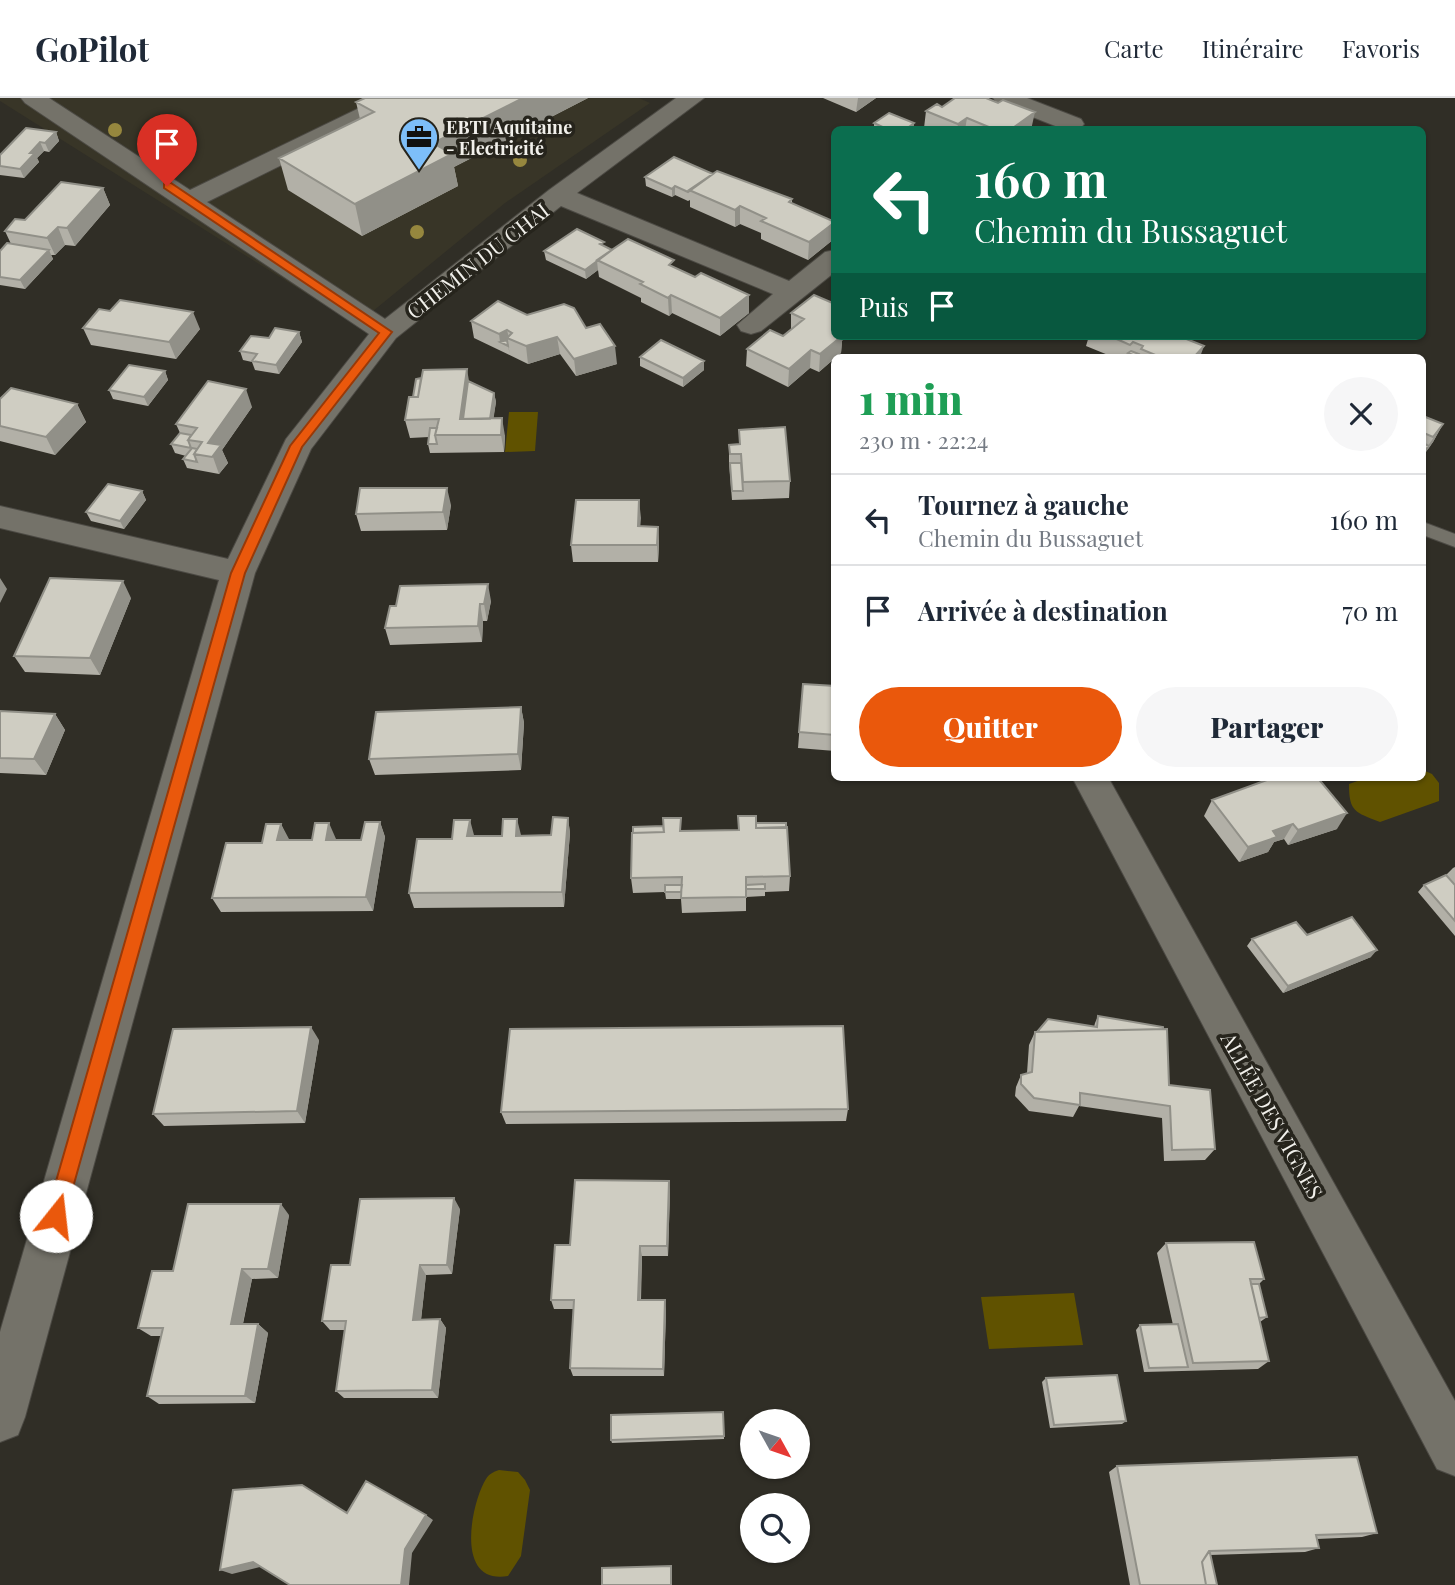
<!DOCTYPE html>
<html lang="fr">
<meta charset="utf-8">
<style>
:root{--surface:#fff;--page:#f6f6f7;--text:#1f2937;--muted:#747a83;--line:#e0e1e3;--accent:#ea580c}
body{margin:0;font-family:"Playfair Display",serif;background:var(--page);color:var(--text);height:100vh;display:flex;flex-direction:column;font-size:26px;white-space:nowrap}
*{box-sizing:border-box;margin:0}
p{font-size:23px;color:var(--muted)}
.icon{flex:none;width:38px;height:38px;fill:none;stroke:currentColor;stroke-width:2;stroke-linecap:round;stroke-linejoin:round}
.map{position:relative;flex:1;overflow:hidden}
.side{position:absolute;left:831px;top:256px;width:595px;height:427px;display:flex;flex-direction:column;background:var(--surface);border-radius:10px;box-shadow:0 2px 5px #0004}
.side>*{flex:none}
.banner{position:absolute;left:831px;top:28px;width:595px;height:214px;border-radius:10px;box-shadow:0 2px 5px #0004;background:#0b6e4f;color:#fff;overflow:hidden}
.needle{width:46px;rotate:130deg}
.fabs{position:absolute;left:740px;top:1311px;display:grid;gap:14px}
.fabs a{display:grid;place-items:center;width:70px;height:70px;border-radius:50%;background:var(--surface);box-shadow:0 2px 5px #0004;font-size:35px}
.pin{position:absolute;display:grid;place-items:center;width:60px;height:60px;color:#fff;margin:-72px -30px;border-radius:50% 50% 50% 0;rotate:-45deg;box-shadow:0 0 7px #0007}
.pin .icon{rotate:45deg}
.me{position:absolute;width:77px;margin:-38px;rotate:16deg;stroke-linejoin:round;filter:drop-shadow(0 0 5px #0008)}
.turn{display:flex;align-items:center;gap:24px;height:147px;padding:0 28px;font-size:32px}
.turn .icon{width:91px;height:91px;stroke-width:2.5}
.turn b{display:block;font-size:49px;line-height:60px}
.then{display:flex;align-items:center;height:66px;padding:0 28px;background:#0003;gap:14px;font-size:26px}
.round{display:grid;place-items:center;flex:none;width:74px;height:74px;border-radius:37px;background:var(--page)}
.summary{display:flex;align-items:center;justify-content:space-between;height:119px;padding:0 28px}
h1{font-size:42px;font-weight:800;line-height:52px;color:#1e9e55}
.primary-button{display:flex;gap:14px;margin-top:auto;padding:14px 28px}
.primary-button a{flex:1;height:80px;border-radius:42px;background:var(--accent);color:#fff;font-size:28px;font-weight:800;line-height:80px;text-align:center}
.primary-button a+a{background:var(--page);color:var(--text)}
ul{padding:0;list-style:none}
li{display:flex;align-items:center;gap:21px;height:91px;padding:0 28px;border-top:2px solid var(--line)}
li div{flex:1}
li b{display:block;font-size:26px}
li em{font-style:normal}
header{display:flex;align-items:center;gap:42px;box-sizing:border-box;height:98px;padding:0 35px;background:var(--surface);border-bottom:2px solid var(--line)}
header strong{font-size:33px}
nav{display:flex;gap:38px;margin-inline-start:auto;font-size:24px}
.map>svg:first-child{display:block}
.built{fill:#383527}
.water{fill:#605200}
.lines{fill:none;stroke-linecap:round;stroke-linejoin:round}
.service-casing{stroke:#4c4a44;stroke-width:2}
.minor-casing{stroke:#4c4a44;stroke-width:2}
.service{fill:#747269;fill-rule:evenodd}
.minor{fill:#747269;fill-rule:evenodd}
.tree{fill:#96873e}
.wall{fill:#b2b0a7}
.shaded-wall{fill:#919088}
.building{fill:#cfcdc2;stroke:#919088;stroke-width:2}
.route{fill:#ea580c;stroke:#983908;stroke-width:2}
.labels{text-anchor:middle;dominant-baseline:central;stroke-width:7;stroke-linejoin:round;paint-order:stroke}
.far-poi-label{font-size:18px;font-weight:bold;fill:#f1f0eb;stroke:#26241c;text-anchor:start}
.street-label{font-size:21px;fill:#f1f0eb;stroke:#26241c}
</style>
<header>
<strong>GoPilot</strong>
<nav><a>Carte</a><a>Itinéraire</a><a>Favoris</a></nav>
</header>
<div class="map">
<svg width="1455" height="1487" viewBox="0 0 1455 1487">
<rect width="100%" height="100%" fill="#302e26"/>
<path class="built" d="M0 0H639L650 5 505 105 356 227 0 3Z"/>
<path class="water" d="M509 314H538L535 353 505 354Z
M1423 672 1432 676 1439 685V703L1380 724C1355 714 1349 714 1349 686L1369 679H1423Z
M1074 1195 1083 1247 989 1251 981 1199Z
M499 1372 518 1374 525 1382 530 1392 521 1458 508 1478C453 1487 472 1403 486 1381 489 1376 493 1374 499 1372Z"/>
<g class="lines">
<g class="service-casing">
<path id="service" d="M1423 424 1455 436V449L1423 437Z"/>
</g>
<g class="minor-casing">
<path id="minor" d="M21 0H49L190 92 380 0H411L407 5 207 104 385 221 549 92 676 0H704L577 95 789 183 825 154 835 152V174L761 233 751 236 741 233 737 227 773 196 561 108 396 240 311 351 255 475 25 1319 18 1337 0 1344V1234L219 482 0 430V408L228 461 286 341 369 236 25 5Z
M993 0H1027L1081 21 1084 26 1079 32 1063 31 997 5Z
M1072 679H1108L1455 1303V1378L1437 1371Z"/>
</g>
<use href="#service" class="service"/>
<use href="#minor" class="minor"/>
</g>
<g class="tree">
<circle cx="115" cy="32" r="7"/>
<circle cx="520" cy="62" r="7"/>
<circle cx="417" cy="134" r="7"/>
</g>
<path class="wall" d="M365 0H588L454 69 458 88 362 138 288 92 279 60 360 21 356 4Z
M823 0H876L856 14Z
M942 9 1031 32H927L924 30 926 13Z
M874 25H914L913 32H874Z
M56 34 59 43 49 54 44 53 37 60 39 64 24 80 0 77V57Z
M713 76 792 101V105L834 141 808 162 761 141V135L740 126 735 129 690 109V102L688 103 675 97 672 99 646 88 645 79Z
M103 90 110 107 75 148 65 147 55 157H51L53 161 25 191 0 187V153L11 146 5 133 25 122Z
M604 148 612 152 674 169 695 179 749 197V215L720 238 672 215 669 218 641 204V200L599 179 598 172 586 181 546 162 544 153Z
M814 197 842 243 841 255 835 259V260L819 274 810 270 788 289 746 268 747 251 783 238 791 232V215Z
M109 213 200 231 176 261 91 247 83 230Z
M527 217 586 230 617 266 576 278 560 256 528 266 474 240 471 223Z
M299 234 302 244 279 276 255 272 252 264 243 262 240 253 269 240Z
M1089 238H1179L1200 259H1113L1086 248Z
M640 259 704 263V272L683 289 640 268Z
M165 273 168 282 148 308 113 301 109 292Z
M469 283 494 295 496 304 493 321 505 338 504 354 430 355 428 346 429 339 410 340 405 322 413 299Z
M0 301 77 306 86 324 55 357 0 343Z
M252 309 222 352 228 365 219 376 187 370 183 361 186 358 175 355 171 346 180 335 176 326Z
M1423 318 1443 326 1433 344 1423 358Z
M739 332 790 383 789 400 732 402 729 364V347L739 346Z
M142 393 146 402 124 431 91 423 86 414Z
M639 402 640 428 658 429 659 446 658 464H573L571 447Z
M451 407 447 432 361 433 356 416Z
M131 500 100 577 25 574 14 558Z
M491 503 487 523H483L482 544 390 547 385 530Z
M803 586 835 588V653L798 650Z
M521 609 524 625 521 672 375 677 369 661Z
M0 613 55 616 65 632 46 677 0 675Z
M1212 702 1337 731 1288 747 1284 741 1274 744 1268 754 1239 764 1204 718Z
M738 718 756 725 790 778 789 793 765 794V798L746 799V813L682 815 681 801H666L665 794 633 795 631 780 633 735 738 732Z
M568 720 570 735 564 809 414 810 409 795 452 741 474 738 551 737Z
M380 724 385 739 373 813 221 814 212 800 262 745 281 726 288 742 336 741 335 742H361Z
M1455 769V838L1418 794 1424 787 1446 777 1453 770Z
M1307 837 1371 859 1283 895 1247 848 1252 841Z
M1098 918 1169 987 1215 1051 1205 1062 1164 1063 1162 1020 1079 1008 1073 1019 1029 1013 1015 998 1016 989 1021 977 1027 975 1029 947 1035 934 1094 929 1095 925Z
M319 942 305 1025 164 1028 153 1016Z
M848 1011 846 1023 506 1026 501 1014Z
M669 1083 670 1094 668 1158H642L641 1202 666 1211 664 1278H573L570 1270 574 1211H554L551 1202 570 1147Z
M460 1111 452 1176 426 1177 421 1222 440 1221 446 1230 438 1300H344L336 1293 345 1232H330L322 1223 350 1167Z
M289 1117 278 1180 252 1181 243 1226H258L268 1235 255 1305 159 1306 147 1298 161 1238H151L138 1230Z
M1166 1145 1264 1181 1259 1186 1267 1219 1260 1224 1269 1263 1258 1271 1144 1274 1136 1232 1140 1227H1173L1157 1155Z
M1046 1280 1126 1323 1122 1326 1050 1330 1042 1284Z
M723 1314 724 1341 612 1345 611 1342Z
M1117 1368 1377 1435 1362 1439 1317 1441 1319 1450 1305 1454 1210 1457 1217 1487H1130L1109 1374Z"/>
<path class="shaded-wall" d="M523 0H588L454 69 458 88 362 138 355 106 433 45Z
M858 0H876L856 14Z
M1035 14 1031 32H1010Z
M967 20 965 32H957L958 26Z
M914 25 913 32H905Z
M56 34 59 43 49 54 45 45Z
M40 44 44 53 37 60 39 64 24 80 20 71 30 55Z
M675 88V97L672 99V91Z
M103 90 110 107 75 148 67 130Z
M740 108V126L735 129V112Z
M835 124 834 141 808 162 809 144Z
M58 129 65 147 55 157 47 140Z
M49 152 53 161 25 191 20 182Z
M597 163 598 172 586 181 585 172Z
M671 197 672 215 669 218 668 200Z
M749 197V215L720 238V220Z
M193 214 200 231 176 261 169 244Z
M507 232 509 240H507L510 257 508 248 500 244 499 236Z
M299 234 302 244 279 276 276 267Z
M835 238H848L842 243 841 255 835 259V260L819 274 820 256Z
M557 239 560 256 528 266 526 248Z
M615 248 617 266 576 278 574 261Z
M1204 248 1200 259H1194Z
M811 252 810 270 788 289 789 271Z
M704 263V272L683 289V280Z
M467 271 470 289 462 330 464 339 460 321Z
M165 273 168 282 148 308 144 299Z
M246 291 252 309 222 352 228 365 219 376 208 345Z
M494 295 496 304 491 338 489 329Z
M77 306 86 324 55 357 46 339Z
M502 320 505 338 504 354 501 337Z
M1443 326 1433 344 1423 358V355Z
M447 390 451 407 447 432 443 414Z
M142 393 146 402 124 431 120 423Z
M639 402 641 420 639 445 638 428Z
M658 429 659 446 658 464 657 447Z
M0 480 7 491 0 505Z
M123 483 131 500 100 577 90 560Z
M488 486 491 503 487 523 484 506Z
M480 506 483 523 482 544 478 528Z
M521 609 524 625 521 672 518 656Z
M55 616 65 632 46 677 34 661Z
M1347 715 1337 731 1288 747 1298 732Z
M568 720 570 735 564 809 562 794Z
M517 721 521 737 519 753 516 738Z
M470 722 474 737 472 753 467 738Z
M380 724 385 739 373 813 366 799Z
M329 725 336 741 333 757 326 742Z
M281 726 289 741 285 757 277 742Z
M1293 726 1284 741 1274 744 1268 754 1239 764 1248 749 1273 733Z
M1377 852 1371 859 1283 895 1288 888Z
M311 929 319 942 305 1025 297 1013Z
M669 1083 670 1094 668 1158 667 1148Z
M454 1100 460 1111 452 1176 447 1167Z
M281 1106 289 1117 278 1180 268 1171Z
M640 1148 642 1158 640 1212 638 1202Z
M420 1167 426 1177 420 1230 413 1222Z
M242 1171 252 1181 241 1234 231 1226Z
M665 1202 666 1211 664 1278 663 1271Z
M440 1221 446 1230 438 1300 432 1292Z
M258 1226 268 1235 255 1305 245 1298Z
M426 1417 433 1422 412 1455 409 1487H401L405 1451Z
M253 1464 264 1468 232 1476 220 1472Z"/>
<path class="building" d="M365 0H523L433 45 452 56 355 106 279 60 374 14 356 4Z
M955 0H986L998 5 1003 2 1035 14 1010 32H996L967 20 958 26 926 13 937 6 942 9Z
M889 15 914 25 905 32H889L874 25Z
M26 30 56 34 45 45 40 44 30 55H35L20 71 0 68V57Z
M674 59 713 76 688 94 675 88 672 91 645 79Z
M717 73 792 101 789 104 835 124 809 144 761 123 766 120 740 108 735 112 689 92Z
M61 84 103 90 67 130 58 129 47 140 5 133 15 121 25 122Z
M577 131 604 144 600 146 612 152 585 172 544 153Z
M628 141 674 162 669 167 695 179 701 175 749 197 720 220 671 197 668 200 640 186 643 184 597 162Z
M7 145 49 152 20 182 0 179V153Z
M814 197 835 206V233H834L835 238H842L820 256 811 252 789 271 747 251 770 232 783 238 804 221 791 215Z
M120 202 193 214 169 244 83 230 99 211 110 213Z
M498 203 527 217 564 206 574 210 586 230 600 226 615 248 574 261 557 239 526 248 507 240 512 235 507 232 499 236 471 223Z
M275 230 299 234 276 267 252 263 257 256 240 253 251 238 269 240Z
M1110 238H1179L1204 248 1194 259H1160L1141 251 1143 248 1133 244 1130 247Z
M507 242 508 248 500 244Z
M661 242 704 263 683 280 640 259Z
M1131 253 1139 256 1138 259 1128 255Z
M129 267 165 273 144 299 109 292Z
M467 271 460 321 502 320 501 337H435L439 321 405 322 409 299H418L423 272Z
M421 280 418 299H413L416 281Z
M208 283 246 291 208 345 221 347 212 359 194 356 202 344 188 342 197 330 176 326Z
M468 283 494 295 490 321H463Z
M11 290 77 306 46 339 0 328V301Z
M1423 318 1443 326 1433 339 1424 335 1423 337Z
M785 329 790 383 743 384 741 356H730L729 347 740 346 739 332Z
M430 330H437L435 337 437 346H428Z
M180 335 191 337 188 342 191 350 171 346Z
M1423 345 1429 348 1423 355Z
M192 350 197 351 194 356 197 364 183 361Z
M730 365H741L743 393H732Z
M108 386 142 393 120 423 86 414Z
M360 390H447L443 414 356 416Z
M576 402H639L638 428 658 429 657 447H571Z
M50 480 123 483 90 560 14 558Z
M488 486 484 506H480L478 528 385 530 390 508H396L400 488Z
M803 586 835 588V637L799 634Z
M521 609 518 656 369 661 376 614Z
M0 613 55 616 34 661 0 660Z
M1275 679H1317L1347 715 1298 732 1293 726 1273 733 1277 739 1248 749 1212 702Z
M738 718H756V730L787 729 790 778 746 779V799L681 800 682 779 631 780 632 735 664 734 663 720H681L680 733 739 732Z
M553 719 568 720 562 794 409 795 417 741H452L454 722H470L467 738H502L503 721H517L516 738 551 737Z
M365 724H380L366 799 212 800 226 745H262L266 726H281L277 742H312L315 725H329L326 742H361Z
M756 725H786V730H756Z
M663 728 664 734 633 735V729Z
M1446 777 1455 787V823L1424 787Z
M765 786V791H746V787Z
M665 787H682L681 794H665Z
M1352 819 1377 852 1288 888 1252 841 1296 824 1307 837Z
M1098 918 1163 929V931L1037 934 1048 921 1097 929Z
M843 928 848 1011 501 1014 510 931Z
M311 929 297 1013 153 1016 173 931Z
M1167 931 1169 987 1210 992 1215 1051 1172 1052 1170 1008 1080 995V1007L1034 1000 1021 986V977L1032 974 1035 934Z
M575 1082 669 1083 667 1148H640L638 1202H665L663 1271 570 1270 574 1202H551L555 1147H570Z
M454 1100 447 1167H420L413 1222 440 1221 432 1292 336 1293 346 1223H322L331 1167H350L360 1101Z
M188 1106H281L268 1171H242L231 1226H258L245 1298H147L163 1230H138L152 1173H173Z
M1254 1144 1264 1181H1250L1269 1263 1193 1265 1166 1145Z
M1251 1186H1259L1267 1219 1259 1220Z
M1178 1226 1188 1269 1149 1270 1140 1227Z
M1117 1277 1126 1323 1054 1327 1046 1280Z
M723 1314 724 1338 611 1342V1317Z
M1357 1359 1377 1435 1316 1437 1319 1450 1209 1453 1202 1464 1206 1487H1140L1117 1368Z
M366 1383 426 1417 405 1451 401 1487H290L253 1464 220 1472 233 1392 302 1387 347 1415Z
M1208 1455H1210L1217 1487H1206L1202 1464Z
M671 1468V1487H602V1470Z"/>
<path class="route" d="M164 85H171L392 234 302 349 245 475 65 1118 62 1125 56 1128 49 1125 46 1118 231 475 290 348 379 235 164 90Z"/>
<defs>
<g id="office-pin" transform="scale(2.0125)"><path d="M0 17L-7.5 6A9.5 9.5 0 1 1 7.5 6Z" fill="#7dbef9" stroke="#26241c"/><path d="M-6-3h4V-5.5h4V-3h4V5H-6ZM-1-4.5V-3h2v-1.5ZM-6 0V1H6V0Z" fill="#111"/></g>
</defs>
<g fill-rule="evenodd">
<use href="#office-pin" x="419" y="39"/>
</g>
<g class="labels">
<g class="far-poi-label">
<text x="446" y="29">EBTI Aquitaine<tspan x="446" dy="21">- Electricité</tspan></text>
</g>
<g class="street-label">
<text transform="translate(477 162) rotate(-38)">CHEMIN DU CHAI</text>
<text transform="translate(1273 1017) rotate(61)">ALLÉE DES VIGNES</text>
</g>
</g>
</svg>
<div class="fabs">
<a><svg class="needle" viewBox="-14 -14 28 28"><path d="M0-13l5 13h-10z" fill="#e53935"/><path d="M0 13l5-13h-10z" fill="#747a83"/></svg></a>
<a><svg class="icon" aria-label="search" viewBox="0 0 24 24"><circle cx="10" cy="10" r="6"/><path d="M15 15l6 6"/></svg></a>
</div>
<div class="pin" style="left:167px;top:88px;background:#d93025"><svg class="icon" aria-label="arrive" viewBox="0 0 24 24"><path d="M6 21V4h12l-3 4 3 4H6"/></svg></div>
<svg class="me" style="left:56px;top:1118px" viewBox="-20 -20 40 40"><circle r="19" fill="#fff"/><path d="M0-13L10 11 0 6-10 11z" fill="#ea580c"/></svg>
<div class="banner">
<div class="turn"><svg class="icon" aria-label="left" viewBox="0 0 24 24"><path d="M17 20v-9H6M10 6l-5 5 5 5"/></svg><div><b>160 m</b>Chemin du Bussaguet</div></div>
<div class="then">Puis<svg class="icon" aria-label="arrive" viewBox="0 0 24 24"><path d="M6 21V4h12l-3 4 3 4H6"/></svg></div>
</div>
<section class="side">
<div class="summary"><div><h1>1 min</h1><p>230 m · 22:24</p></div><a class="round"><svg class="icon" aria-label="close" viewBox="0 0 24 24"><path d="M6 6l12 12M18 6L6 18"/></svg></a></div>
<ul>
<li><svg class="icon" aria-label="left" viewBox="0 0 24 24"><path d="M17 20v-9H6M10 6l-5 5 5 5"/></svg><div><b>Tournez à gauche</b><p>Chemin du Bussaguet</p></div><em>160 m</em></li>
<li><svg class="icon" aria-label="arrive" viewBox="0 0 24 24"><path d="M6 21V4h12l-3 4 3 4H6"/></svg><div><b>Arrivée à destination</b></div><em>70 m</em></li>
</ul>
<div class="primary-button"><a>Quitter</a><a>Partager</a></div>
</section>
</div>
